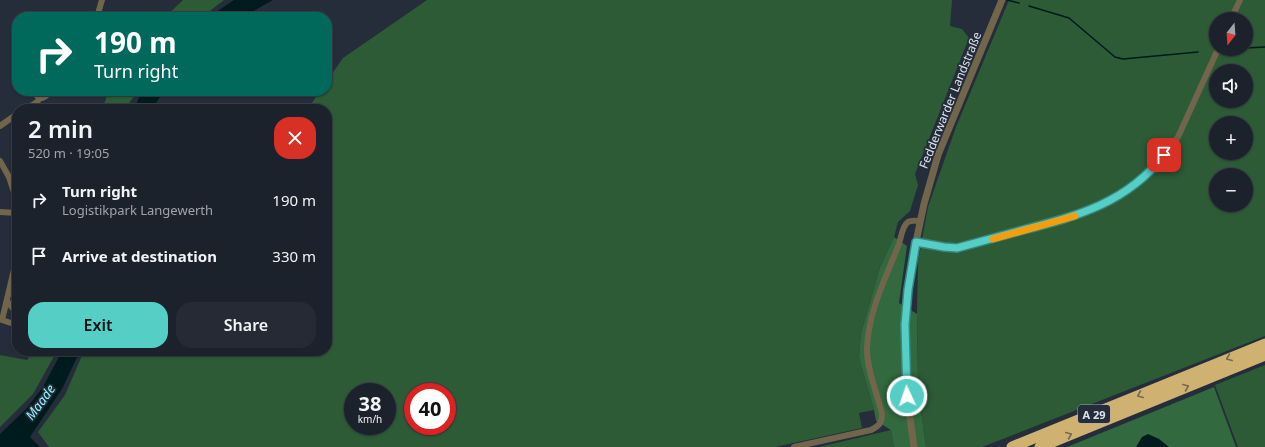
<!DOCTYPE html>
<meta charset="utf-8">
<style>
:root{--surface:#1c222c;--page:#252a34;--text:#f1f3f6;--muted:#a0a4a9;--line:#3a3f48;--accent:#55cec5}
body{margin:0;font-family:"Noto Sans",sans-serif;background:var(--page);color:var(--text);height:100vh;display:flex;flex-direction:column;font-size:15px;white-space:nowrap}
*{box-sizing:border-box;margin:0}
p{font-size:13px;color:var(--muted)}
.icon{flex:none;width:22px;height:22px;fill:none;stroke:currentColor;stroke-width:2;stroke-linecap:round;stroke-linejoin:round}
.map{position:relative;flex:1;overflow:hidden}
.side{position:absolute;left:12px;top:104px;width:320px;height:252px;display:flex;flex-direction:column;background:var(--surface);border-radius:16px;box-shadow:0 1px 3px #0004,0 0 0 1px var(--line)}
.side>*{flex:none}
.banner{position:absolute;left:12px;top:12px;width:320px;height:84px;border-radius:16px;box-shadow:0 1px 3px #0004,0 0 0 1px var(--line);background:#00695c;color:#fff;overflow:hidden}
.needle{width:26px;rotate:197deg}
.tools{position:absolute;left:1209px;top:12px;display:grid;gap:8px}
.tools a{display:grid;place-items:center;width:44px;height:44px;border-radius:50%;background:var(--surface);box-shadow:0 1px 3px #0004,0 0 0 1px var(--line);font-size:20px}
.speed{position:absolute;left:344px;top:383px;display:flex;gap:8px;font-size:20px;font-weight:700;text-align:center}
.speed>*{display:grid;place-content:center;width:52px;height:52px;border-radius:50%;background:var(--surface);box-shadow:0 1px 3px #0004,0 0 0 1px var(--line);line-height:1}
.speed small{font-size:10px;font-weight:400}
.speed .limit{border:6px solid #d22;background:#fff;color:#111}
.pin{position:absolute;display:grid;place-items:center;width:34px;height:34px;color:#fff;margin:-17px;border-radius:8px;box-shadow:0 2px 6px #0006}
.me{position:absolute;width:44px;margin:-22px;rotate:357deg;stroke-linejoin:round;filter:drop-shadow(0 0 3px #0008)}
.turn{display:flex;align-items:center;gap:14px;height:84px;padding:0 16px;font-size:18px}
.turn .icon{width:52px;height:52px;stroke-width:2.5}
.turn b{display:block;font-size:28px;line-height:34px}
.round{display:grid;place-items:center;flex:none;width:42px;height:42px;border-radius:16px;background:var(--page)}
.head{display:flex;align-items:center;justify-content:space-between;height:68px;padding:0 16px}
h1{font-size:24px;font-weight:600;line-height:30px}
.action{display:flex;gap:8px;margin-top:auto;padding:8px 16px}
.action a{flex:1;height:46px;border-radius:16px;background:var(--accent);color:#111;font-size:16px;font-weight:600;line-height:46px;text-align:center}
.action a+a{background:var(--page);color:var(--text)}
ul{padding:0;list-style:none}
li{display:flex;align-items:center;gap:12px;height:56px;padding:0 16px}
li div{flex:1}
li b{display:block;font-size:15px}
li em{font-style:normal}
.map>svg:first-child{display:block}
.green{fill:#2c5b36;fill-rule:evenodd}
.forest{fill:#32693e}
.water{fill:#001b1d}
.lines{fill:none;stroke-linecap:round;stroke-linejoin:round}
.stream{stroke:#001b1d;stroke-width:1.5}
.minor{stroke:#71654c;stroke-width:6}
.tertiary{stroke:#71654c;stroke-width:7}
.motorway{stroke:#cfb271;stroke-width:11}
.oneway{stroke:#716953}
.route-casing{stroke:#378680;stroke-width:10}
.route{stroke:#55cec5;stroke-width:7}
.slow{stroke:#f59e0b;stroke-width:7}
.labels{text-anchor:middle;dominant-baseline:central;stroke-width:3.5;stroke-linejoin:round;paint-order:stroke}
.shield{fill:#252d3b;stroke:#a5acb6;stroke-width:1}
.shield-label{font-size:11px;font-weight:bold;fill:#dce2eb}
.street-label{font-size:12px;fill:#dce2eb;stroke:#252d3b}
.water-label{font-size:13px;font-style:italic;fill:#91f7fb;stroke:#252d3b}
</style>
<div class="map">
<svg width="1265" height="447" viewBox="0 0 1265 447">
<rect width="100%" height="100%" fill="#252d3b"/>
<path class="green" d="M183 0H224L202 17H165Z
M427 0H952L950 26 962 29 969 38 915 174 918 185 910 211 898 222 894 237 880 267 861 333 859 358 874 410 859 413 862 428 775 447H49L38 432 65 395 84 351H327V109H308L320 91H327V81L343 58ZM353 392H387V426H353ZM413 392H447V426H413Z
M1009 0H1265V336L982 447H926L918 389 917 314 918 261 928 207 956 127ZM1216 19H1246V49H1216ZM1216 71H1246V101H1216ZM1216 123H1246V153H1216ZM1216 175H1246V205H1216Z
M109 91H138L129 103 127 109H102Z
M33 351H57L33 394 0 427V355L27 360Z
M1265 365V447H1238L1215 385Z
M891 430 894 447H819Z"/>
<path class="forest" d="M894 237 907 246 899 303 917 314 918 389 926 447H894L891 430 876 421 874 410 859 358 861 333 880 267Z
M1214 387 1236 447H1067Z"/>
<path class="water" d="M234 0H273L243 17H209Z
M144 91H164L152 109H134L139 98Z
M62 351H80L62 389 30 437 40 447H0V434L26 409 43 387Z
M1148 434 1159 439 1169 447H1136L1142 437Z"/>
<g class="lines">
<path class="stream" d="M1007 0 1019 3
M1029 6 1069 18 1115 57 1123 59 1198 52
M1246 48 1265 47
M1227 49H1232"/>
<path class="minor" d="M97 17 102 0
M1231 19 1240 0
M38 91 37 96 42 98 46 96 45 91
M26 109 37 102 40 98
M0 126 17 114
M0 161 9 177 17 201
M0 212 17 213
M916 242 950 248 973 244 1074 217 1105 204 1132 187 1157 164 1178 137 1218 49
M7 301 16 312 14 324 2 320 17 257
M794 447 871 430C879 426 882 423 882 414 877 393 867 370 867 349 868 311 886 278 899 244 901 238 902 226 908 222 911 220 916 221 920 221"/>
<path class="tertiary" d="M914 447 907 396 905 325 908 290 916 242 924 204 938 155 1002 0"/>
<path class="motorway" d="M1012 447 1265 344
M1040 447 1265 355"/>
</g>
<defs><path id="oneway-chevron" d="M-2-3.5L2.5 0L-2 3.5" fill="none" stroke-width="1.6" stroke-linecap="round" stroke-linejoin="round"/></defs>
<g class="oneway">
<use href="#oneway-chevron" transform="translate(1229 358) rotate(158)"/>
<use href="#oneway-chevron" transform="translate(1186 387) rotate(-22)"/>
<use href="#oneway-chevron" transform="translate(1140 395) rotate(158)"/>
<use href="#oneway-chevron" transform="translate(1069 435) rotate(-23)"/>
</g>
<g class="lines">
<g class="route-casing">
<path id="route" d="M907 396 905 325 908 290 916 242 944 247 957 248C979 242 1001 236 1023 230 1077 216 1127 203 1164 155"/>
</g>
<use href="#route" class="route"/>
<path class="slow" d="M993 239 1075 216"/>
</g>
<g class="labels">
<rect class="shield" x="1078" y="405" width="32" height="18" rx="3"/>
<g class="shield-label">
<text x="1094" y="414">A 29</text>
</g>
<g class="street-label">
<text transform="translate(950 100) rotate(-68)">Fedderwarder Landstraße</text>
</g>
<g class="water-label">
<text transform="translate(40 402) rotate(-54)">Maade</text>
</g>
</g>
</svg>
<div class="tools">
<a><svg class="needle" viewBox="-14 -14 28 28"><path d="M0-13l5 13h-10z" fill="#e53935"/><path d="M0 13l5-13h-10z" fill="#a0a4a9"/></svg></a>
<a><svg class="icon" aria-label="sound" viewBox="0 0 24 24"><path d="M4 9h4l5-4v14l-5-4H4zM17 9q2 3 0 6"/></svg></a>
<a>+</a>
<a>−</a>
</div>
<div class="speed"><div>38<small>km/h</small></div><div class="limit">40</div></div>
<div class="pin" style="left:1164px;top:155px;background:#d93025"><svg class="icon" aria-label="arrive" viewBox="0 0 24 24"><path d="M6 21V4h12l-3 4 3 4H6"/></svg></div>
<svg class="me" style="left:907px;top:396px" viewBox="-20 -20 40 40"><circle r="17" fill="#55cec5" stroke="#fff" stroke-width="3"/><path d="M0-11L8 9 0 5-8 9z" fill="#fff"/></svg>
<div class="banner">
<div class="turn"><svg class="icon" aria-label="right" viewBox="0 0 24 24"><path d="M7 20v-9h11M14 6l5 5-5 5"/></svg><div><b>190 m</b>Turn right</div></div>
</div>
<section class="side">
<div class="head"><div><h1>2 min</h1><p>520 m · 19:05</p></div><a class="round" style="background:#d93025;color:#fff"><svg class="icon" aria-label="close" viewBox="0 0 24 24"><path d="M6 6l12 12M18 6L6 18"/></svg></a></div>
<ul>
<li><svg class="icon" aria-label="right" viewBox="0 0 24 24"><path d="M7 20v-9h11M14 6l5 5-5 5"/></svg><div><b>Turn right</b><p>Logistikpark Langewerth</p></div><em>190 m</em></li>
<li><svg class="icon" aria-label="arrive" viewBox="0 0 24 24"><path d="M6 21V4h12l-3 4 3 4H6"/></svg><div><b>Arrive at destination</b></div><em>330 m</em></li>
</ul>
<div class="action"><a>Exit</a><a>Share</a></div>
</section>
</div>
